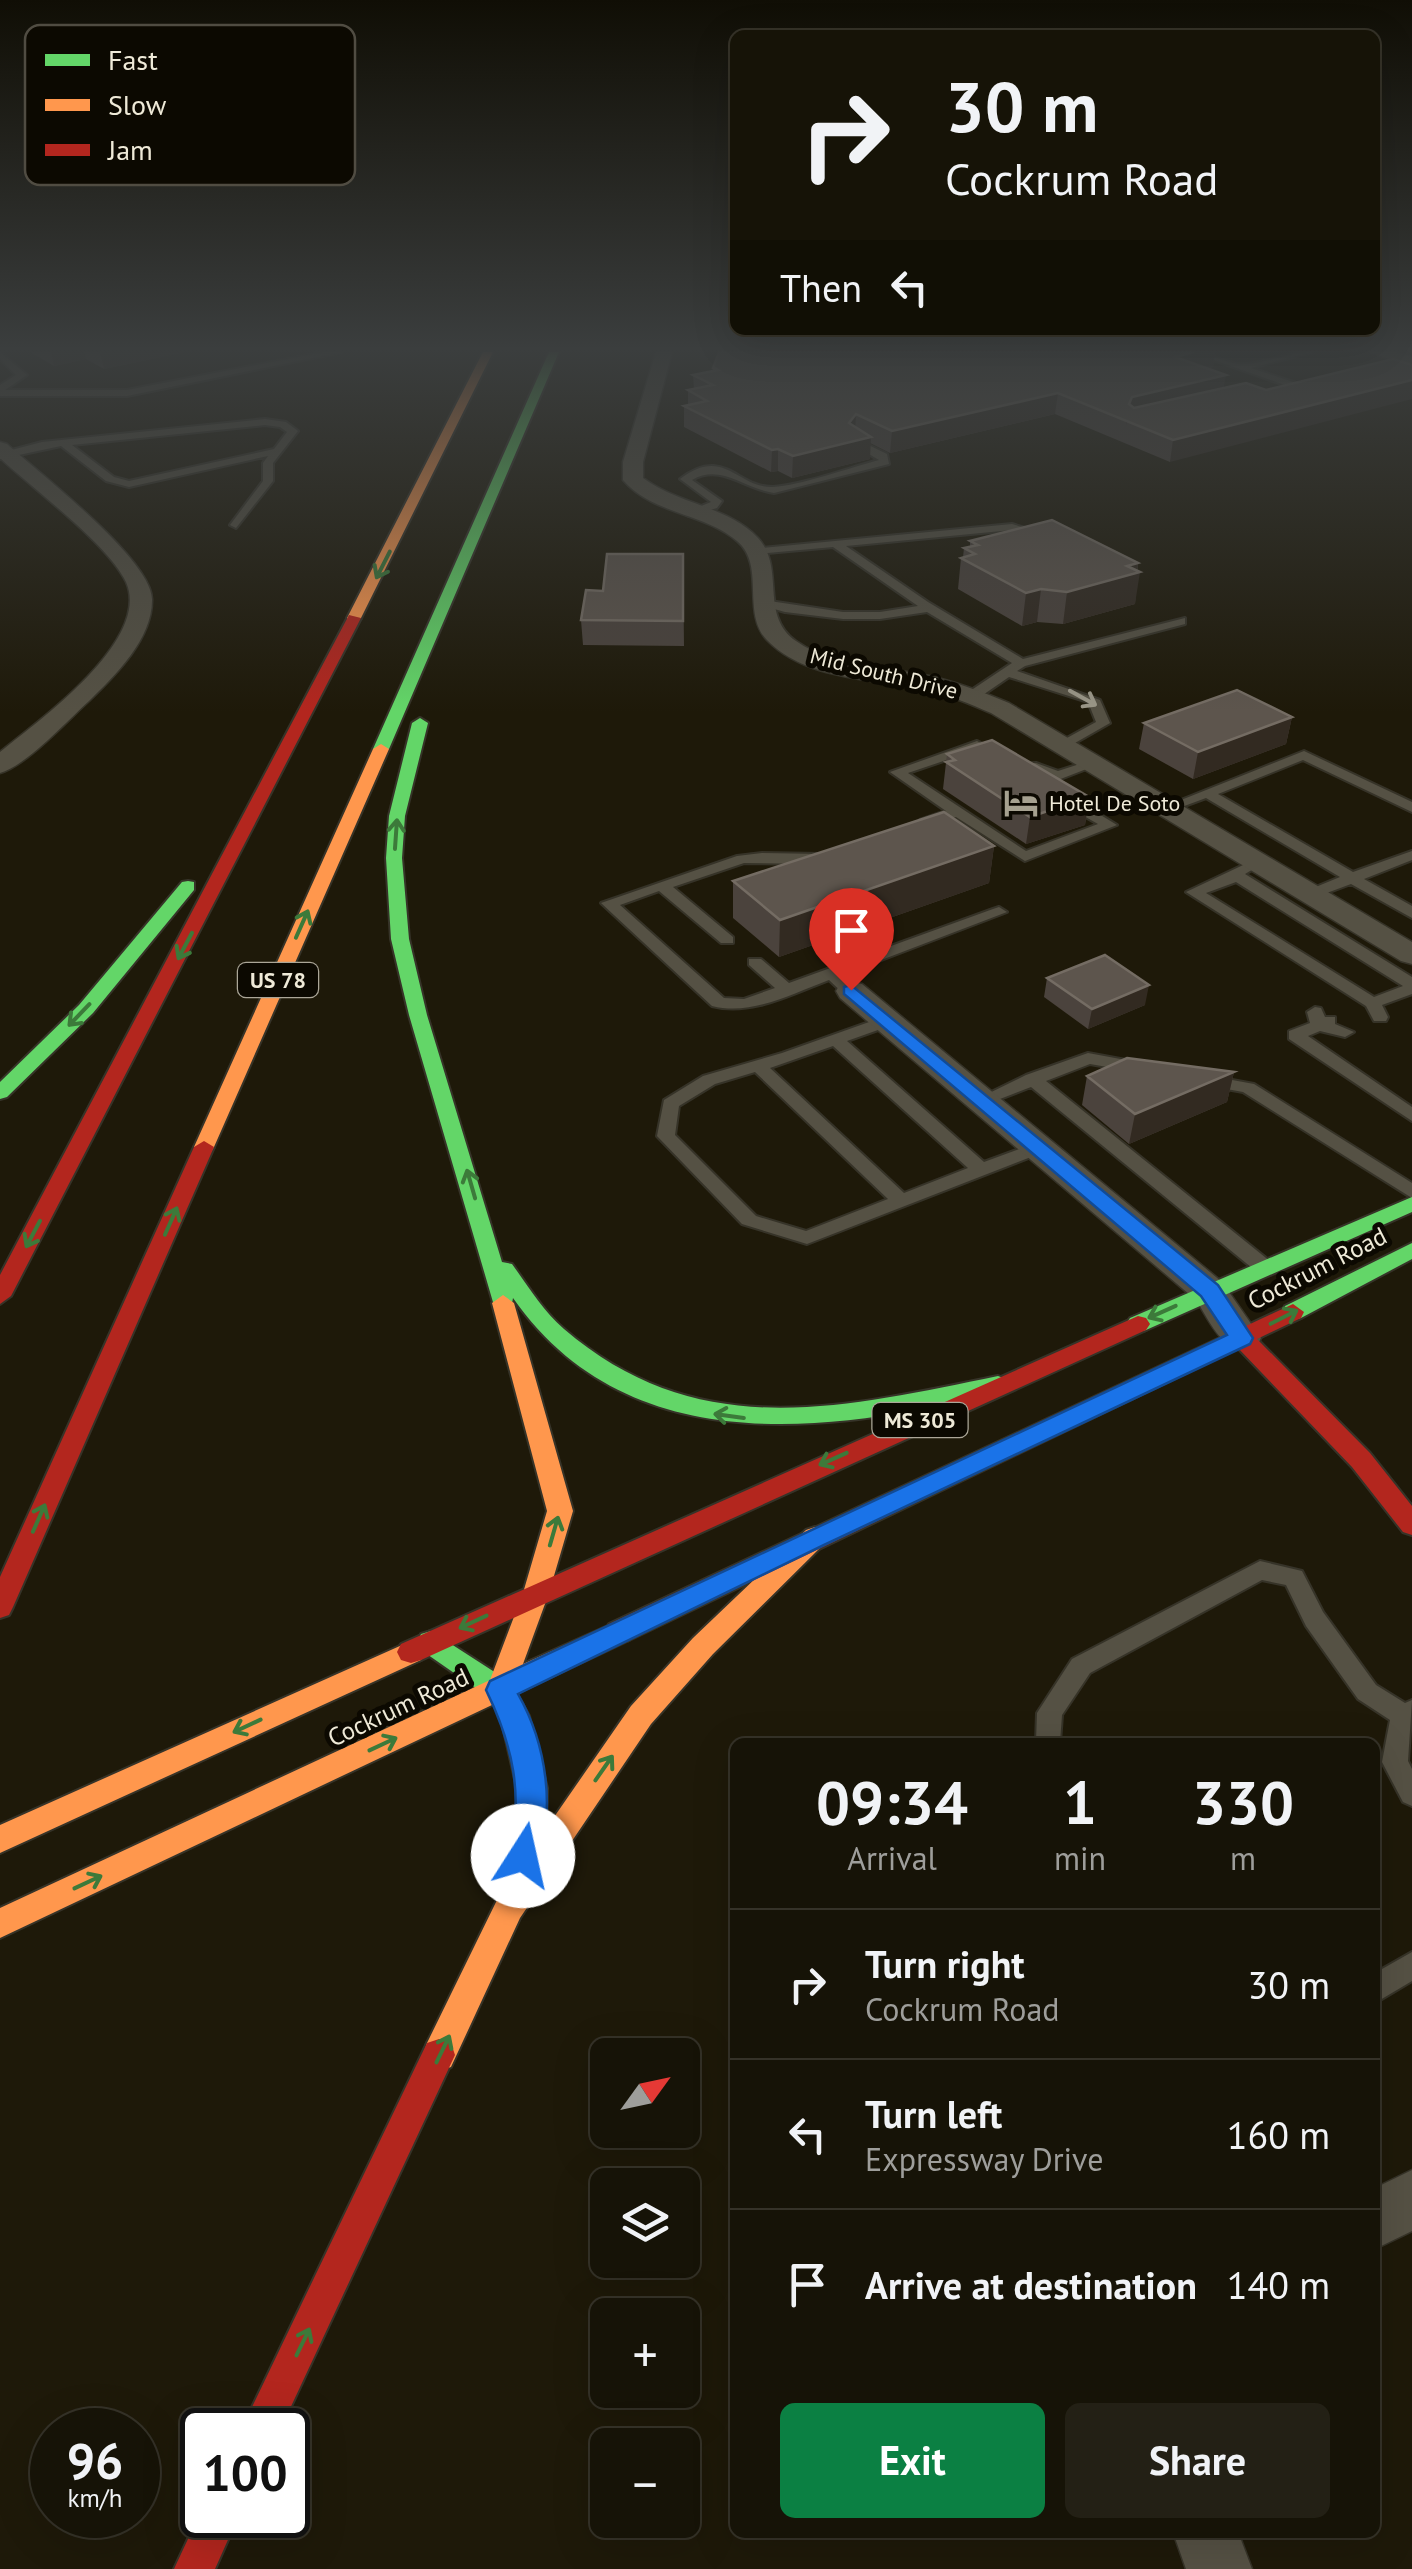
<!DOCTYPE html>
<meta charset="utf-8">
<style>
:root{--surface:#161307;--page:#232015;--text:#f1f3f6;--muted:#9e9e9b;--line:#353228;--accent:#0b8043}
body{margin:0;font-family:"PT Sans",sans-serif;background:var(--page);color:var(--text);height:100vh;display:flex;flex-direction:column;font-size:38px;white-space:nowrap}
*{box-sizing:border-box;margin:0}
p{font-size:32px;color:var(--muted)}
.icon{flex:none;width:55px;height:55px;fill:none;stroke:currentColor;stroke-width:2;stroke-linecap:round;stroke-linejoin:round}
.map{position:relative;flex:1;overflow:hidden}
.drawer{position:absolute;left:730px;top:1738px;width:650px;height:800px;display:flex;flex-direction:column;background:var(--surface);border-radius:15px;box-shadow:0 10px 40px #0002,0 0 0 2px var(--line)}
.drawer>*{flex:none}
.top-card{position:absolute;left:730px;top:30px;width:650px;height:305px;border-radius:15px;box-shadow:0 10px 40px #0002,0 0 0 2px var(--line);background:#161307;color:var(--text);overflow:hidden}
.needle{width:65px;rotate:57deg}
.controls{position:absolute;left:590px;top:2038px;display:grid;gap:20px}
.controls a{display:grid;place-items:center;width:110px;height:110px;border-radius:15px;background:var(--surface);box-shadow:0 10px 40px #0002,0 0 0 2px var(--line);font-size:50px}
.speed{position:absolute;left:30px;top:2408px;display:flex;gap:20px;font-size:50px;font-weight:700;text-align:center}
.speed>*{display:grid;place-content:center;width:130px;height:130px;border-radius:50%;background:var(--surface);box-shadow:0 10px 40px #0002,0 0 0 2px var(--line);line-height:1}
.speed small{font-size:25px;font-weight:400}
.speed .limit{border:5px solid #111;border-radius:15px;background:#fff;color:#111}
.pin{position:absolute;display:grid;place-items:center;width:85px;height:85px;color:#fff;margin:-102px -42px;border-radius:50% 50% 50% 0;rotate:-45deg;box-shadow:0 0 10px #0007}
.pin .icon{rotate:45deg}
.me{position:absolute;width:110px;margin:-55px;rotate:10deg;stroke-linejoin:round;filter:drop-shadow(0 0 8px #0008)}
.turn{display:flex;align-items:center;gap:35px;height:210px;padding:0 50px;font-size:45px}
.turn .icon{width:130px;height:130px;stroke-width:2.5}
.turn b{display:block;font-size:70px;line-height:85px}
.then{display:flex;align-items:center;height:95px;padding:0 50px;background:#0003;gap:20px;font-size:38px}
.eta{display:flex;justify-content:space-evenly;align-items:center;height:170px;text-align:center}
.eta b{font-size:60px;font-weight:800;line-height:70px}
.cta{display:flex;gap:20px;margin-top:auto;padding:20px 50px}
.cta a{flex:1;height:115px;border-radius:15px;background:var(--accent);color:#fff;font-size:40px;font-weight:800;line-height:115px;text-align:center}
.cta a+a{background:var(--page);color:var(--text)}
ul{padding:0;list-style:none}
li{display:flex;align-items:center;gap:30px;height:150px;padding:0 50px;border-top:2px solid var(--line)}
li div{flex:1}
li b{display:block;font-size:38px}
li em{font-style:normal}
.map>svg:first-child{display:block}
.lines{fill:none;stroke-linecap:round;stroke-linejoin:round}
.lane-casing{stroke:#363328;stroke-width:4}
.street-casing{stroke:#363328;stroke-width:3}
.fast-casing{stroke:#363328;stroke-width:4}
.slow-casing{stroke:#363328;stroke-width:4}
.jam-casing{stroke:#363328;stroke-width:4}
.lane{fill:#555144;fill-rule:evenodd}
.street{fill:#555144;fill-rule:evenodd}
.fast{fill:#63d668;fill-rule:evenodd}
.slow{fill:#ff974d;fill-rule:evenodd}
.jam{fill:#b3261e;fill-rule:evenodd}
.wall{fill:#4b433d}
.shaded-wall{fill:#322a21}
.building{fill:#5d554d;stroke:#746c63;stroke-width:2.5}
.oneway{stroke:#3c7a3a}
.oneway2{stroke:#9a9687}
.route{fill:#1a73e8;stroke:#114b97;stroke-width:2.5}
.labels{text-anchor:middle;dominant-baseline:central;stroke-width:10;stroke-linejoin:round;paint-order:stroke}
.far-street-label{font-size:22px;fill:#efead8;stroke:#0c0901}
.far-poi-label{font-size:22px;fill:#efead8;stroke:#0c0901;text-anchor:start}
.shield{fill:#0c0901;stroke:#aba698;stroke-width:2.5}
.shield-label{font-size:22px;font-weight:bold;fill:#efead8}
.street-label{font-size:25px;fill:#efead8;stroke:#0c0901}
.key{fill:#0c0901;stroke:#504c42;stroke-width:2.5}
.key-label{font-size:28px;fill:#efead8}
</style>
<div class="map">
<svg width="1412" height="2569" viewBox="0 0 1412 2569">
<rect width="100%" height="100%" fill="#1e1909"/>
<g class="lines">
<g class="lane-casing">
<path id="lane" d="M0 352 27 375 5 390H127L324 352H342L127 396H0V385L16 375 0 359Z
M1191 352C1208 352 1222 362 1239 364 1259 366 1289 352 1312 352L1251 368 1299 384 1296 389Z
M265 419 286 422 298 431 273 463V481L236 528 230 525 263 481V463L268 456 129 487 106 481 61 446 0 459V453L42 442ZM265 425 280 427 287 432 274 449 129 481 114 477 72 445Z
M856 439 887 454 889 464 774 493C744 489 721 463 692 480L722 501 717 508 689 516 684 513 711 502 680 479C724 445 737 488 773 487 799 486 852 467 879 460L852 444Z
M1012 524 1048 535 1042 538 1012 530 846 546 928 602 1023 659 1185 618V624L1025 666 1017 671 1100 700 1110 723 1068 747 1056 744 1096 722 1088 702 1009 677 977 699H967V693L1012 663 927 612 880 619H843L785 612 757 604 763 600 843 612H880L918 606 833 547 756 554 750 551 752 549Z
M977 741 1019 764 1036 763 1058 771 1095 759 1102 763 1058 780 1034 771H1011L976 750 908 773 1026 851 1098 824 1061 803V797H1071L1117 825 1025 861 956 817 920 826V820L946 811 890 772Z
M1304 751 1412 802V812L1303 760 1218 794 1353 872 1412 851V860L1364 879 1412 906V918L1351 884 1316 897H1306V891L1340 877 1206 798 1168 812 1161 808Z
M762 853 822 854 829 858 812 864 744 863 673 887 733 937V943H721L659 891 620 905 724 998 744 999 775 988 749 965V959H761L789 983 993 909 999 907 1007 912 842 975 857 987V995H845L829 980C791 994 752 1016 712 1006L601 903 737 856Z
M1258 858 1265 862 1245 874 1412 977V994L1382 1005 1388 1017 1386 1021H1374L1366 1006 1186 892ZM1236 882 1403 986 1374 997 1206 893Z
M1315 1007 1321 1008 1325 1017H1335V1024L1354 1032 1345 1037 1320 1031 1308 1036 1412 1107V1121L1289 1039V1031L1310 1023 1307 1012Z
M886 1016 892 1017V1025L847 1041 984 1162 1038 1142 1044 1144 1047 1148 1044 1152 807 1244 742 1224 657 1136 664 1100 703 1076 782 1053ZM833 1046 968 1168 904 1193 770 1068ZM755 1072 888 1199 806 1231 756 1216 675 1135 679 1106 715 1084Z
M1088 1053 1142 1063 1151 1068 1142 1073 1090 1064 1046 1081 1271 1262 1274 1267 1271 1272H1257L1031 1087 982 1106 973 1101 1026 1075Z
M1205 1075 1254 1084 1412 1183V1198L1243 1092 1199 1084 1196 1080Z
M1260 1561 1302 1571 1323 1612 1376 1685 1405 1703 1412 1700 1408 1761 1412 1769V1806L1403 1802 1382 1762 1390 1720 1358 1699 1306 1626 1286 1585 1262 1580 1090 1673 1062 1715 1060 1742H1036L1037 1713 1072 1659Z
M1412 1952V1981L1375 2003V1973Z"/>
</g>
<g class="street-casing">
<path id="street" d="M656 352H672L643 462V478C677 504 728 506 758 538 786 568 759 615 796 641 834 668 885 666 929 676 956 682 983 692 1009 703L1412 942V964L1401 961 991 713C970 704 949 695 926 690 874 678 807 681 767 640 741 613 766 565 737 541 704 513 652 514 623 480V462Z
M1371 352H1396L1412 357V368Z
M0 442 7 444C39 473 151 559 152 599 153 638 116 675 89 701 68 720 26 766 0 773V752C38 721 152 640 126 582 108 544 33 489 0 458Z
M851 982 862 984 1222 1282 1261 1338 1256 1348C1223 1357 1212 1324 1196 1300L840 998 836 991 840 984Z
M1412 2170V2231L1375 2249V2188Z
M1173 2532H1238L1252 2569H1186Z"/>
</g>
<g class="fast-casing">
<path id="fast" d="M549 352H559L389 749 376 752 373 749Z
M420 718 428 723 405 816 402 858 409 939 427 1015 502 1262 512 1264C528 1286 543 1311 564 1329 698 1444 841 1408 998 1376L1006 1379 1010 1385 1006 1391C977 1400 946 1404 916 1410 767 1438 609 1435 513 1298L511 1309H495L409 1015 391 939 386 858 389 816 412 723Z
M188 881 194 882V890L93 1013 7 1097 0 1099V1082L79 1005 182 882Z
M1412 1197V1212L1146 1330 1138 1332 1126 1324 1130 1318Z
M1412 1243V1259L1301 1318 1293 1320 1282 1312 1285 1306Z
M431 1631 510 1682 529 1716 547 1788 546 1830 527 1891 516 1895 505 1891 501 1881 516 1830 517 1788 501 1718 490 1698 421 1650 417 1642 421 1634Z"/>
</g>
<g class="slow-casing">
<path id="slow" d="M483 352H493L361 618 349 621 347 618Z
M381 744 389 749 214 1147 211 1152H197L194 1147 373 749Z
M503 1295 514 1303 573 1511 549 1593 523 1664 619 1621 629 1624 633 1632 629 1640 0 1938V1908L490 1680 523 1593 547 1511 492 1303Z
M815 1527 824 1530 828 1537 824 1544 713 1654 651 1724 520 1918 451 2067 439 2071 427 2067 423 2055 427 2043 498 1898 631 1706 693 1638 806 1530Z
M411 1641 421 1644 425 1652 421 1660 0 1853V1825Z"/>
</g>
<g class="jam-casing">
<path id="jam" d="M349 615 361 618 11 1296 0 1304V1275Z
M204 1141 214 1147 13 1607 9 1615 0 1618V1577L194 1147Z
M1293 1304 1304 1312 1301 1318 1257 1339 1370 1453 1412 1506V1535L1403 1532 1352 1467 1238 1348 629 1640 619 1643 609 1640 605 1632 609 1624Z
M1138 1316 1146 1318 1150 1324 1146 1330 421 1660 411 1663 401 1660 397 1652 401 1644Z
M439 2039 451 2043 455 2055 280 2430H241L427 2043Z
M202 2509V2515H239L215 2569H174Z"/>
</g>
<use href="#lane" class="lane"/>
<use href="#street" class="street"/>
<use href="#fast" class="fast"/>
<use href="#slow" class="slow"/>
<use href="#jam" class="jam"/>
</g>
<path class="wall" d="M30 352H185L104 369 86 359 54 366Z
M719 352H1215L1213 367 1207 368 1170 462 1055 414 890 453 870 443V459L792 478 778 471 771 472 684 427V406L688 405V390L694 389 693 375 713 371Z
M970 541 1138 563 1135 604 1063 624 1037 622 1022 626 958 589 961 558 963 557 964 548 970 547Z
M683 554 684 646 583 645 581 620 603 591Z
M1292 717 1286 744 1193 779 1139 749 1144 723Z
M947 754 1089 797 1085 825 1026 844 943 789Z
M994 846 989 883 779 957 733 918V881Z
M1047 978 1145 1005 1088 1029 1044 997Z
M1234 1072 1227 1102 1129 1144 1082 1105 1087 1076Z"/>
<path class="shaded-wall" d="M51 352H84L86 359 54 366Z
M100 352H185L104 369Z
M1194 352H1215L1213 367 1172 377 1175 357Z
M1226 375 1222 396 1129 417 1126 425 1129 404 1132 397Z
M1412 380V399L1170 462 1173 440Z
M1058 393 1055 414 890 453 892 431Z
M856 414 855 435 871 437 870 459 792 478 793 456Z
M778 449V471L771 472 772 450Z
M1138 563 1137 573 1140 572 1135 604 1063 624 1067 592 1127 566Z
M1041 589 1037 622 1022 626 1026 593Z
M1292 717 1286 744 1193 779 1198 752Z
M1089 797 1085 825 1026 844 1030 817Z
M994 846 989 883 779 957 780 920Z
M1149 985 1145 1005 1088 1029 1092 1009Z
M1234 1072 1227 1102 1129 1144 1135 1114Z"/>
<path class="building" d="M719 352H1194L1175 357 1226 375 1132 397 1129 404 1134 408 1246 383 1266 390 1393 359 1412 365V380L1173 440 1058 393 892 431 856 414 849 423 871 437 793 456 778 449 772 450 684 406 707 401 688 390 713 385 693 375 718 370 713 368Z
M1052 520 1138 563 1127 566 1140 572 1067 592 1041 589 1026 593 961 558 975 554 964 548 978 545 970 541Z
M607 554H683V621L581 620 586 590 603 591Z
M1237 690 1292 717 1198 752 1144 723Z
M992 740 1089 797 1030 817 946 762 955 760 947 754Z
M944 812 994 846 780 920 733 881Z
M1105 955 1149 985 1092 1009 1047 978Z
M1127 1058 1234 1072 1135 1114 1087 1076Z"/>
<defs><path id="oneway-shaft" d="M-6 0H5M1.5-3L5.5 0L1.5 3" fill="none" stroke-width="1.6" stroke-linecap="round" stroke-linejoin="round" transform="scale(2.5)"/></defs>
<g class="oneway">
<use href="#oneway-shaft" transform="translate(383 565) rotate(117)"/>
<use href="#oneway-shaft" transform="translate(396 834) rotate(-86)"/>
<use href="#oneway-shaft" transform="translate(302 924) rotate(-66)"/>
<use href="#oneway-shaft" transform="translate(185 946) rotate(118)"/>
<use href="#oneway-shaft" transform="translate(79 1015) rotate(134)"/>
<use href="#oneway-shaft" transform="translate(471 1184) rotate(-106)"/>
<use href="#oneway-shaft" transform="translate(171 1221) rotate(-66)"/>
<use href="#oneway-shaft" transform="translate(33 1234) rotate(118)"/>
<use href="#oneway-shaft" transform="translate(1162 1312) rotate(156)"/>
<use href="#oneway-shaft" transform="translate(1284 1317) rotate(-27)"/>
<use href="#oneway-shaft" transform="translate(729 1416) rotate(-172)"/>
<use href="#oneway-shaft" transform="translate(833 1459) rotate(156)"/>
<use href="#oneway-shaft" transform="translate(39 1518) rotate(-66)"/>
<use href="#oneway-shaft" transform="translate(554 1531) rotate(-74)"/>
<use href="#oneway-shaft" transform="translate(473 1622) rotate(155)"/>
<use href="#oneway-shaft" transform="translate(247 1726) rotate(155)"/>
<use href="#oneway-shaft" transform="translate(383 1744) rotate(-25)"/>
<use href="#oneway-shaft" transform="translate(604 1768) rotate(-55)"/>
<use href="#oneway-shaft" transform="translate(88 1882) rotate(-25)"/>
<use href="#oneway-shaft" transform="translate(443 2049) rotate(-64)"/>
<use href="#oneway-shaft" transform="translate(303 2342) rotate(-64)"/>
</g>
<use class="oneway2" href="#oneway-shaft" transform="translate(1083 698) rotate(29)"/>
<linearGradient id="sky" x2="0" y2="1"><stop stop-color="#100e05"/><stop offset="0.49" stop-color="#3b3e3e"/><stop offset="1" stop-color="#3b3e3e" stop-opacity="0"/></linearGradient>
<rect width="1412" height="712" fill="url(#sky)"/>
<path class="route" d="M851 985 1218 1285 1253 1338 1250 1344 824 1545 518 1694C546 1743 558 1813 534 1866L523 1870 512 1866 508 1856C525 1797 512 1743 486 1690L490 1681 1227 1335 1201 1296 844 994V987Z"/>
<defs>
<g id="hotel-bare" transform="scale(2.7)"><path d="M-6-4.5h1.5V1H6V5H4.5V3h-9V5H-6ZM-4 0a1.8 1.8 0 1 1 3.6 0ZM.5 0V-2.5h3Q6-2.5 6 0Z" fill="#a6a190" stroke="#0c0901" stroke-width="2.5" paint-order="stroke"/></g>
</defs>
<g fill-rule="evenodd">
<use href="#hotel-bare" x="1021" y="803"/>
</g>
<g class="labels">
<g class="far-street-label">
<text transform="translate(884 673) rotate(14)">Mid South Drive</text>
</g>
<g class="far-poi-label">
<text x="1049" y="803">Hotel De Soto</text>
</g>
<g class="shield">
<rect x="238" y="963" width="80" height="34" rx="8"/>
<rect x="872.5" y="1403" width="95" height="34" rx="8"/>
</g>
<g class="shield-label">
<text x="278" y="980">US 78</text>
<text x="920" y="1420">MS 305</text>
</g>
<g class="street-label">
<text transform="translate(1317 1268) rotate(-27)">Cockrum Road</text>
<text transform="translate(398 1707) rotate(-25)">Cockrum Road</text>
</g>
</g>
<rect x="25" y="25" width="330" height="160" rx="15" class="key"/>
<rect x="45" y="54" width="45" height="12" fill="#63d668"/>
<rect x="45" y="99" width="45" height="12" fill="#ff974d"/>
<rect x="45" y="144" width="45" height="12" fill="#b3261e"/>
<g class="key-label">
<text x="108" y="70">Fast</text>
<text x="108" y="115">Slow</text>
<text x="108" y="160">Jam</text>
</g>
</svg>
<div class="controls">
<a><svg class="needle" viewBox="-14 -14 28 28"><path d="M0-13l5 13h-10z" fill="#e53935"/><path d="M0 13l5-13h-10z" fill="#9e9e9b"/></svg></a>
<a><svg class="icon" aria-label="layers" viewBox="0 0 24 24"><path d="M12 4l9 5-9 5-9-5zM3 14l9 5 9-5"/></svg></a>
<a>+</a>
<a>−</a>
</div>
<div class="speed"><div>96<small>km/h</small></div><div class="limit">100</div></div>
<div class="pin" style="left:851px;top:990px;background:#d93025"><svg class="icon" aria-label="arrive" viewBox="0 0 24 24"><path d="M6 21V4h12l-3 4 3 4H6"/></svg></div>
<svg class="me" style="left:523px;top:1856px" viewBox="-20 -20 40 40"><circle r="19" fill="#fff"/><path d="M0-13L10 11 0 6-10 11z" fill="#1a73e8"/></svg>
<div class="top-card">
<div class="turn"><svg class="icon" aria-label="right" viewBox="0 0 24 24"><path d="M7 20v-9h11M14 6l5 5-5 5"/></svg><div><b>30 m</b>Cockrum Road</div></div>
<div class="then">Then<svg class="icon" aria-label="left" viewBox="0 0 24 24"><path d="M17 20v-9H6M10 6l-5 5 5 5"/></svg></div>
</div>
<section class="drawer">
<div class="eta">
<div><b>09:34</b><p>Arrival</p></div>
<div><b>1</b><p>min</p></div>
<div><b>330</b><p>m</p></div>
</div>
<ul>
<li><svg class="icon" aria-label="right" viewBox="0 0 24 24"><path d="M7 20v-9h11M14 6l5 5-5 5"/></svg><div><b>Turn right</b><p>Cockrum Road</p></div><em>30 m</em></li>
<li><svg class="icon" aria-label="left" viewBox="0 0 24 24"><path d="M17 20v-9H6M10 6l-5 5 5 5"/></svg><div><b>Turn left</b><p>Expressway Drive</p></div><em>160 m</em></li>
<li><svg class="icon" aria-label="arrive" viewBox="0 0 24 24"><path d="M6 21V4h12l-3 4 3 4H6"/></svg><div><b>Arrive at destination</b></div><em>140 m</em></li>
</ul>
<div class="cta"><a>Exit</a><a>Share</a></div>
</section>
</div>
